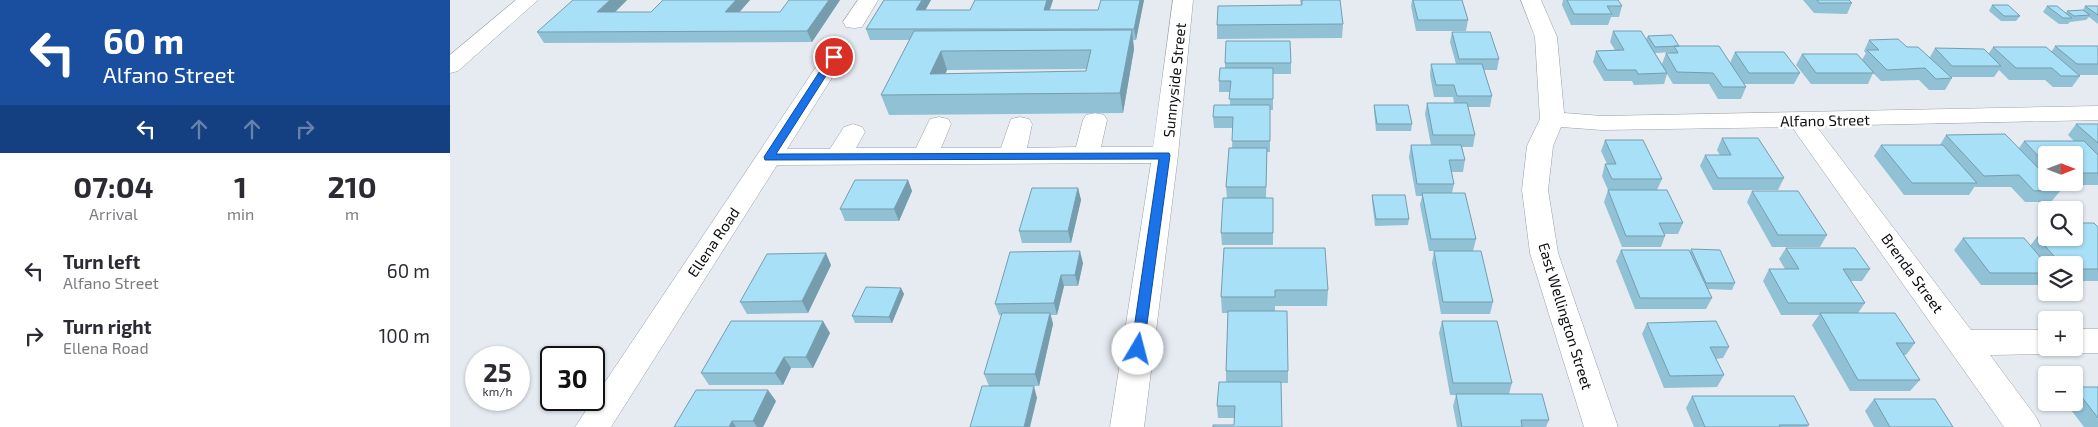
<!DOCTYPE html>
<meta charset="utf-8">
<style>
:root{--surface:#fff;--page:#f2f2f3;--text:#2b2b33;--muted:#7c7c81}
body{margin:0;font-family:"Exo 2",sans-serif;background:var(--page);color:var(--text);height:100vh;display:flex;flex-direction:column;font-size:19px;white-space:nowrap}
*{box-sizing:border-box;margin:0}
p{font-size:16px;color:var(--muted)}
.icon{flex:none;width:28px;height:28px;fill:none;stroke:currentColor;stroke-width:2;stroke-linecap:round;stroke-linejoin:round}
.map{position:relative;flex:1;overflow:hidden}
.drawer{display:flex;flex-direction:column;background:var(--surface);width:450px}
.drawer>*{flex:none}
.hud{background:#1a4fa0;color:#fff;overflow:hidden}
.needle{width:32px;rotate:90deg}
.controls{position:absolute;left:1588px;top:146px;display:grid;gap:10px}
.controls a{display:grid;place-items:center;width:45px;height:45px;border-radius:5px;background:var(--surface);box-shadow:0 1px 4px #0004;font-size:25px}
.speed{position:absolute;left:15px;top:346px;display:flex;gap:10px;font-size:25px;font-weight:700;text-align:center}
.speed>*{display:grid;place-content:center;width:65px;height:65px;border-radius:50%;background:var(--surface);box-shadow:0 1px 4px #0004;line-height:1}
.speed small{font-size:12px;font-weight:400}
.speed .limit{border:2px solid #111;border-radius:8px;background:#fff;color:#111}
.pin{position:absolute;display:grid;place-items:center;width:42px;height:42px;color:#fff;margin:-21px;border:2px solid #fff;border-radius:50%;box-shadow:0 1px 5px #0007}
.me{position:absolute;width:55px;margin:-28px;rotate:8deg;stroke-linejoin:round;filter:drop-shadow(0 0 4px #0008)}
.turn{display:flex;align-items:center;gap:18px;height:105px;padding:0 20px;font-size:22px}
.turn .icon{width:65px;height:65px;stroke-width:2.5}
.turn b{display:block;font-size:35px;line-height:42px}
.lanes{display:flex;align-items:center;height:48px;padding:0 20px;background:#0003;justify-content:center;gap:25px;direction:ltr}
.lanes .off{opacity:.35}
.eta{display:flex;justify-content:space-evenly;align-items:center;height:85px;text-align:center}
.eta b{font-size:30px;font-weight:700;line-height:35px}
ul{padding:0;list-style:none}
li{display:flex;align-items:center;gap:15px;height:65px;padding:0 20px}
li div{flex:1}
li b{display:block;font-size:19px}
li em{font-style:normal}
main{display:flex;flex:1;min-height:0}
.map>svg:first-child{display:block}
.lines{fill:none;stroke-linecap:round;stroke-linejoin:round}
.minor-casing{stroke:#9ba0a6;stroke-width:1}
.minor{fill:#fff;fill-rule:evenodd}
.wall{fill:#90c1d5;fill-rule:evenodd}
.shaded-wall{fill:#769dae}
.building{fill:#a8e0f8;stroke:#769dae;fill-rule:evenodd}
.route{fill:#1a73e8;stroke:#114b97}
.labels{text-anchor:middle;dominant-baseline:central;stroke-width:5;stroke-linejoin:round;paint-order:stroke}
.street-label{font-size:15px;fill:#0d0e10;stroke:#fff}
</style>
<main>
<section class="drawer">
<div class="hud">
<div class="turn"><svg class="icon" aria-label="left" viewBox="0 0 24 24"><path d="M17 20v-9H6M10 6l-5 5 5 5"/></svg><div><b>60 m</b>Alfano Street</div></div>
<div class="lanes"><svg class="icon" aria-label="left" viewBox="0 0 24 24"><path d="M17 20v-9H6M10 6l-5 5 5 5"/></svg><svg class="icon off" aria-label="ahead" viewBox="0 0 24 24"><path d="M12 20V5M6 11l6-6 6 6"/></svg><svg class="icon off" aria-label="ahead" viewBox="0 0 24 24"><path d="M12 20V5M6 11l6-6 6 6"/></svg><svg class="icon off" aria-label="right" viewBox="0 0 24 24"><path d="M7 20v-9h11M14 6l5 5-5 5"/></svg></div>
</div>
<div class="eta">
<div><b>07:04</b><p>Arrival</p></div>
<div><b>1</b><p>min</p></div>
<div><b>210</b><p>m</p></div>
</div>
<ul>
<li><svg class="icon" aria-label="left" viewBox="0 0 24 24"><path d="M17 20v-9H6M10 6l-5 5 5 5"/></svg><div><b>Turn left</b><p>Alfano Street</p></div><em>60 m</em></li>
<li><svg class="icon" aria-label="right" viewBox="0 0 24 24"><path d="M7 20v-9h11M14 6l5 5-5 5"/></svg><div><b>Turn right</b><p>Ellena Road</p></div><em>100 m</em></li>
</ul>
</section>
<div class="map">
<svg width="1648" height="427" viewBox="0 0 1648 427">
<rect width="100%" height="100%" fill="#e5ebf1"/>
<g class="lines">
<g class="minor-casing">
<path id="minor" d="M66 0H88L8 71 0 73V55Z
M408 0H428L412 27 404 28 396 27 393 22Z
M723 0H743L728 155 694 427H660L701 163 327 165 161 427H125L376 52 384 50 392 52 395 57 337 149H380L394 127 403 124 412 127 415 132 406 148H466L480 119 489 117 498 119 501 124 491 148H551L561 119 570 117 579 119 582 124 577 148 626 147 633 120 636 115 645 113 654 115 657 120 651 147H703Z
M1071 0H1091L1107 37 1114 113 1152 116 1648 106V120L1366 126 1521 330H1596V348H1609L1607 351 1596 354 1540 355 1586 417 1591 427H1554L1342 127 1152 130 1111 127 1103 146 1098 190 1108 253 1168 427H1134L1080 253 1072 190 1077 146 1090 119 1085 37Z
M1624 329H1648V353H1624L1613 350 1612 348H1624Z"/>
</g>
<use href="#minor" class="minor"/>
</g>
<path class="wall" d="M177 0 165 12H201L300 0 289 12H330L390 0 362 42 94 43 87 32Z
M434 0H481L475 10H520L525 0H603L600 10H648L694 0 686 40H683L684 49 673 113 439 115 431 95 460 40H420L416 29ZM636 69V71L495 74 497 70Z
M850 0H890L893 24 892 38 767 39V25L851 5Z
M962 0H1012L1018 20 1016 31H966L961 6Z
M1113 0H1168L1172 6 1169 17H1161L1158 25H1121L1112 5Z
M1353 0H1399L1402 3 1397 14 1364 13Z
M1542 5 1570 16 1566 21H1551L1539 11Z
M1597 6 1616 13 1617 11 1633 10 1635 6H1648V24L1639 17 1636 20 1620 22 1618 24H1609L1593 12Z
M1163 31 1196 39 1198 36 1229 46 1296 87 1291 99H1268L1259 84H1223L1217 74 1214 84 1184 85 1182 81H1154L1143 62 1146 51 1165 50 1160 42ZM1222 52 1216 53 1212 64 1205 53Z
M1002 32 1049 59 1047 70H1034L1042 96 1040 107H1018L1025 135 1023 147H1012L1015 160 1013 172H1001L1004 184 1002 193 1026 239 1023 251H979L970 205 972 196H966L959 157 961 145H981L975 114 977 103H1004L1003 97H984L980 75 981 64H1006L1000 42Z
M1419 40 1457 47 1480 57 1485 48 1539 53 1543 47 1602 51 1605 46H1648V75H1629L1630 76 1622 87H1603L1595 80H1559L1549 70 1544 77H1500L1502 78 1495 90H1479L1469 80 1431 81 1423 73 1418 84H1361L1346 65 1352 54 1412 60 1416 53 1414 51Z
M1285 52 1350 73 1344 84H1294L1280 63Z
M775 63H841V74H823V110H820V152H817L816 198H823V245H772L771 233 777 198 776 187 782 148 783 128H764L763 117 780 105V92H769V81L775 68Z
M924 105 962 124 961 131H926L924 111Z
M1626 124H1648V185H1618L1616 182H1624V155H1596V173H1594L1611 190 1601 202H1575L1561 187H1525V186L1519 195H1454L1424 156 1431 145H1490L1496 135 1569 148 1574 141H1624L1618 135Z
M1272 138 1334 178 1328 190H1263L1250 166 1255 155H1270L1267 150Z
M1155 140 1212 179 1207 190 1233 223 1228 234H1215V236L1211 247H1172L1154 202 1158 190 1152 176 1155 164H1157L1151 151Z
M458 180 462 191 449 221H395L390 209Z
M628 188 631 200 621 243H572L569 231Z
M1302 191 1377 235 1370 247H1322L1297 202Z
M922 195 959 219 958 225 925 226 922 201Z
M1624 223 1648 227V281H1624V265H1596V282L1594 285H1531L1504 250 1513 238 1580 246 1587 237 1624 238Z
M774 248 878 290 877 306H825V311L838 371V383H831L784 425V418H768L767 406 776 382V371L778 313H772L771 297Z
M1336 248 1420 269 1412 281H1401L1415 303 1408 313 1465 343 1456 355H1454L1470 380 1460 391H1400L1362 325 1369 315H1331L1313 281 1319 269H1335L1329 259Z
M1241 249 1285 283 1282 290 1258 289 1262 298 1256 309H1185L1166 261 1171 250 1240 252Z
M984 251 1043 302 1040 314H991L982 263Z
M633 263 628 286H614L607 315H601L603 324 589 386H539L534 374 552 315H549L545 304Z
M381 265 358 313 297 314 290 302Z
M451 288 454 294 442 323H405L402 316Z
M992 321 1062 383 1059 394 1099 420 1096 427H1007L1003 406 1006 395H1000L989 333Z
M1197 323 1279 347 1273 358 1266 359 1274 375 1267 387 1214 388 1192 334Z
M380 333 363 368H341L333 385H259L251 373Z
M1624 387H1648V427H1634L1615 402H1624Z
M1242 396 1359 425 1357 427H1244L1236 408Z
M1424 399 1503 427H1424L1415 411Z
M326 401 313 427H224Z"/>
<path class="shaded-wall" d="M160 0H177L154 23 147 12Z
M286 0H300L280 23 275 12Z
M379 0H390L362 42 357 31Z
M472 0H481L470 20 466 10Z
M597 0H603L596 20 594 10Z
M690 0H694L686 40 684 29Z
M682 30 684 49 673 113 670 93Z
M491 51 497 70 486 94 480 74Z
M458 180 462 191 449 221 444 209Z
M628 188 631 200 621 243 618 231Z
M630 251 633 263 628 286 625 275Z
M376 253 381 265 358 313 352 301Z
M611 275 614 286 607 315 604 303Z
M451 288 454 294 442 323 439 317Z
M600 313 603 324 589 386 585 374Z
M373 321 380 333 363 368 356 357Z
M334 357 341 368 333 385 325 373Z
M584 386 587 398 580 427H574Z
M318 390 326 401 313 427H307L303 421Z
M282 421 286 427H279Z"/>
<path class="building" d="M123 0H160L147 12H201L213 0H286L275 12H330L339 0H379L357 31 87 32Z
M434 0H472L466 10H520L525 0H597L594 10H648L651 0H690L684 29H416Z
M852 0H890L893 24 767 25 768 6 852 5Z
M963 0H1012L1018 20H968Z
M1117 0H1168L1172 6H1157L1162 14H1124Z
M1367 0H1399L1402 3H1369Z
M1542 5H1558L1570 16H1554Z
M1597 6H1607L1622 18H1613Z
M1635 6H1648V15Z
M1633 10 1640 15 1624 16 1617 11Z
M682 30 670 93 431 95 464 31ZM641 50 636 71 480 74 491 51Z
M1163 31H1191L1217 73 1188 74 1186 70H1157L1146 51 1174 50Z
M1002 32H1040L1049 59H1009Z
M1222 35 1229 46 1205 47 1198 36Z
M1448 39 1457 47H1468L1502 78 1486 79 1475 68 1437 70 1417 50H1429L1419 40Z
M776 41H840L841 63H775Z
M1224 46H1269L1296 87H1273L1263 73 1227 72 1216 53H1228Z
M1605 46H1648V64H1627Z
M1543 47H1596L1630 76H1611L1602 68H1566Z
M1485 48 1534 49 1551 66H1502Z
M1285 52H1334L1350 73H1299Z
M1352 54H1407L1424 73H1366Z
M981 64H1032L1042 96H1007L1004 85H986Z
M770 68H823V99H779L781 81H769Z
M977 103H1017L1025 135H983Z
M764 105H820V141H782L783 117H763Z
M924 105H958L962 124H927Z
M1626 124H1648V143Z
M1555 134 1596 176V182H1603L1611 190 1584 191 1569 175 1534 176 1496 135Z
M1272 138H1308L1334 178H1268L1255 155H1281Z
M1155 140H1193L1212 179H1162L1155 164H1166Z
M1574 141H1634L1648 155V173H1627L1624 170V155H1596V162H1594Z
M961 145H1011L1015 160H999L1004 184H967Z
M1431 145H1493L1527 183H1462Z
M779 148H817L816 187H776Z
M405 180H458L444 209H390Z
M582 188H628L618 231H569Z
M1158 190H1217L1233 223H1209L1215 236H1176Z
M1302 191H1348L1377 235H1328Z
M972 193H1015L1026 239H981Z
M922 195H955L959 219H926Z
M773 198H823V233H771Z
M1624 223H1644L1648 227V269H1624V265H1612L1587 237H1631L1624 229Z
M1513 238H1574L1597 265H1596V273H1540Z
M774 248H875L878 290H825V297H771Z
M1336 248H1405L1420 269H1393L1415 303H1338L1319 269H1349Z
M1241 249 1270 250 1285 283H1256Z
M1171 250H1239L1262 298H1190Z
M630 251 625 275H611L604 303 545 304 560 252Z
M984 251H1031L1043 302H993Z
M376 253 352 301 290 302 317 254Z
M416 287 451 288 439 317 402 316Z
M778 311H837L838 371H776Z
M552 313H600L585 374H534Z
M1370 313H1445L1465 343H1446L1470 380H1408Z
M281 321H373L356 357H334L325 373H251Z
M992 321H1047L1062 383H1003Z
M1266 321 1279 347H1260L1274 375 1220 376 1197 323Z
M769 382H831L832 427H763V425H784L785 406H767Z
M532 386H584L574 427H520Z
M1624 387H1648V418Z
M246 390H318L303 421H282L279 427H224Z
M1006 394H1092L1099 420H1071L1072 427H1012Z
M1242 396H1344L1359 425H1329L1330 427H1255Z
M1424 399H1485L1503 427H1440Z"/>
<path class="route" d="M384 54 388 57 326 154 719 153 720 155 693 353H683L681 349 709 159 315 160 314 157 379 57Z"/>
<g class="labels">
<g class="street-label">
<text transform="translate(724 80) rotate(-84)">Sunnyside Street</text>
<text transform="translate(1375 120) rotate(-1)">Alfano Street</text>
<text transform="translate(263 242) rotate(-56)">Ellena Road</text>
<text transform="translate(1463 273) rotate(54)">Brenda Street</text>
<text transform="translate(1116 316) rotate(73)">East Wellington Street</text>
</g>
</g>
</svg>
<div class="controls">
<a><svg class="needle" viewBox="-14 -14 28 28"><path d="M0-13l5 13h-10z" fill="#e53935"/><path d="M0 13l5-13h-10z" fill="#7c7c81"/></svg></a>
<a><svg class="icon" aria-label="search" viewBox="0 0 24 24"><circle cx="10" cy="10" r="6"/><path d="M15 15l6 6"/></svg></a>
<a><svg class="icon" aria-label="layers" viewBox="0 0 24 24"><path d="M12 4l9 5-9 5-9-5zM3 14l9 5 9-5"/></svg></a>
<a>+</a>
<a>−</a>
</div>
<div class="speed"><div>25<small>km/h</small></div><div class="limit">30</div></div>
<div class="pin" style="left:384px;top:57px;background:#d93025"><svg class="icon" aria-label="arrive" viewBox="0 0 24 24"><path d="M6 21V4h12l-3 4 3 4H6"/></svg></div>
<svg class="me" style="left:688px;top:349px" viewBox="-20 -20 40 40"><circle r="19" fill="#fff"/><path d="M0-13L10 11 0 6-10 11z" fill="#1a73e8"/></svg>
</div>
</main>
